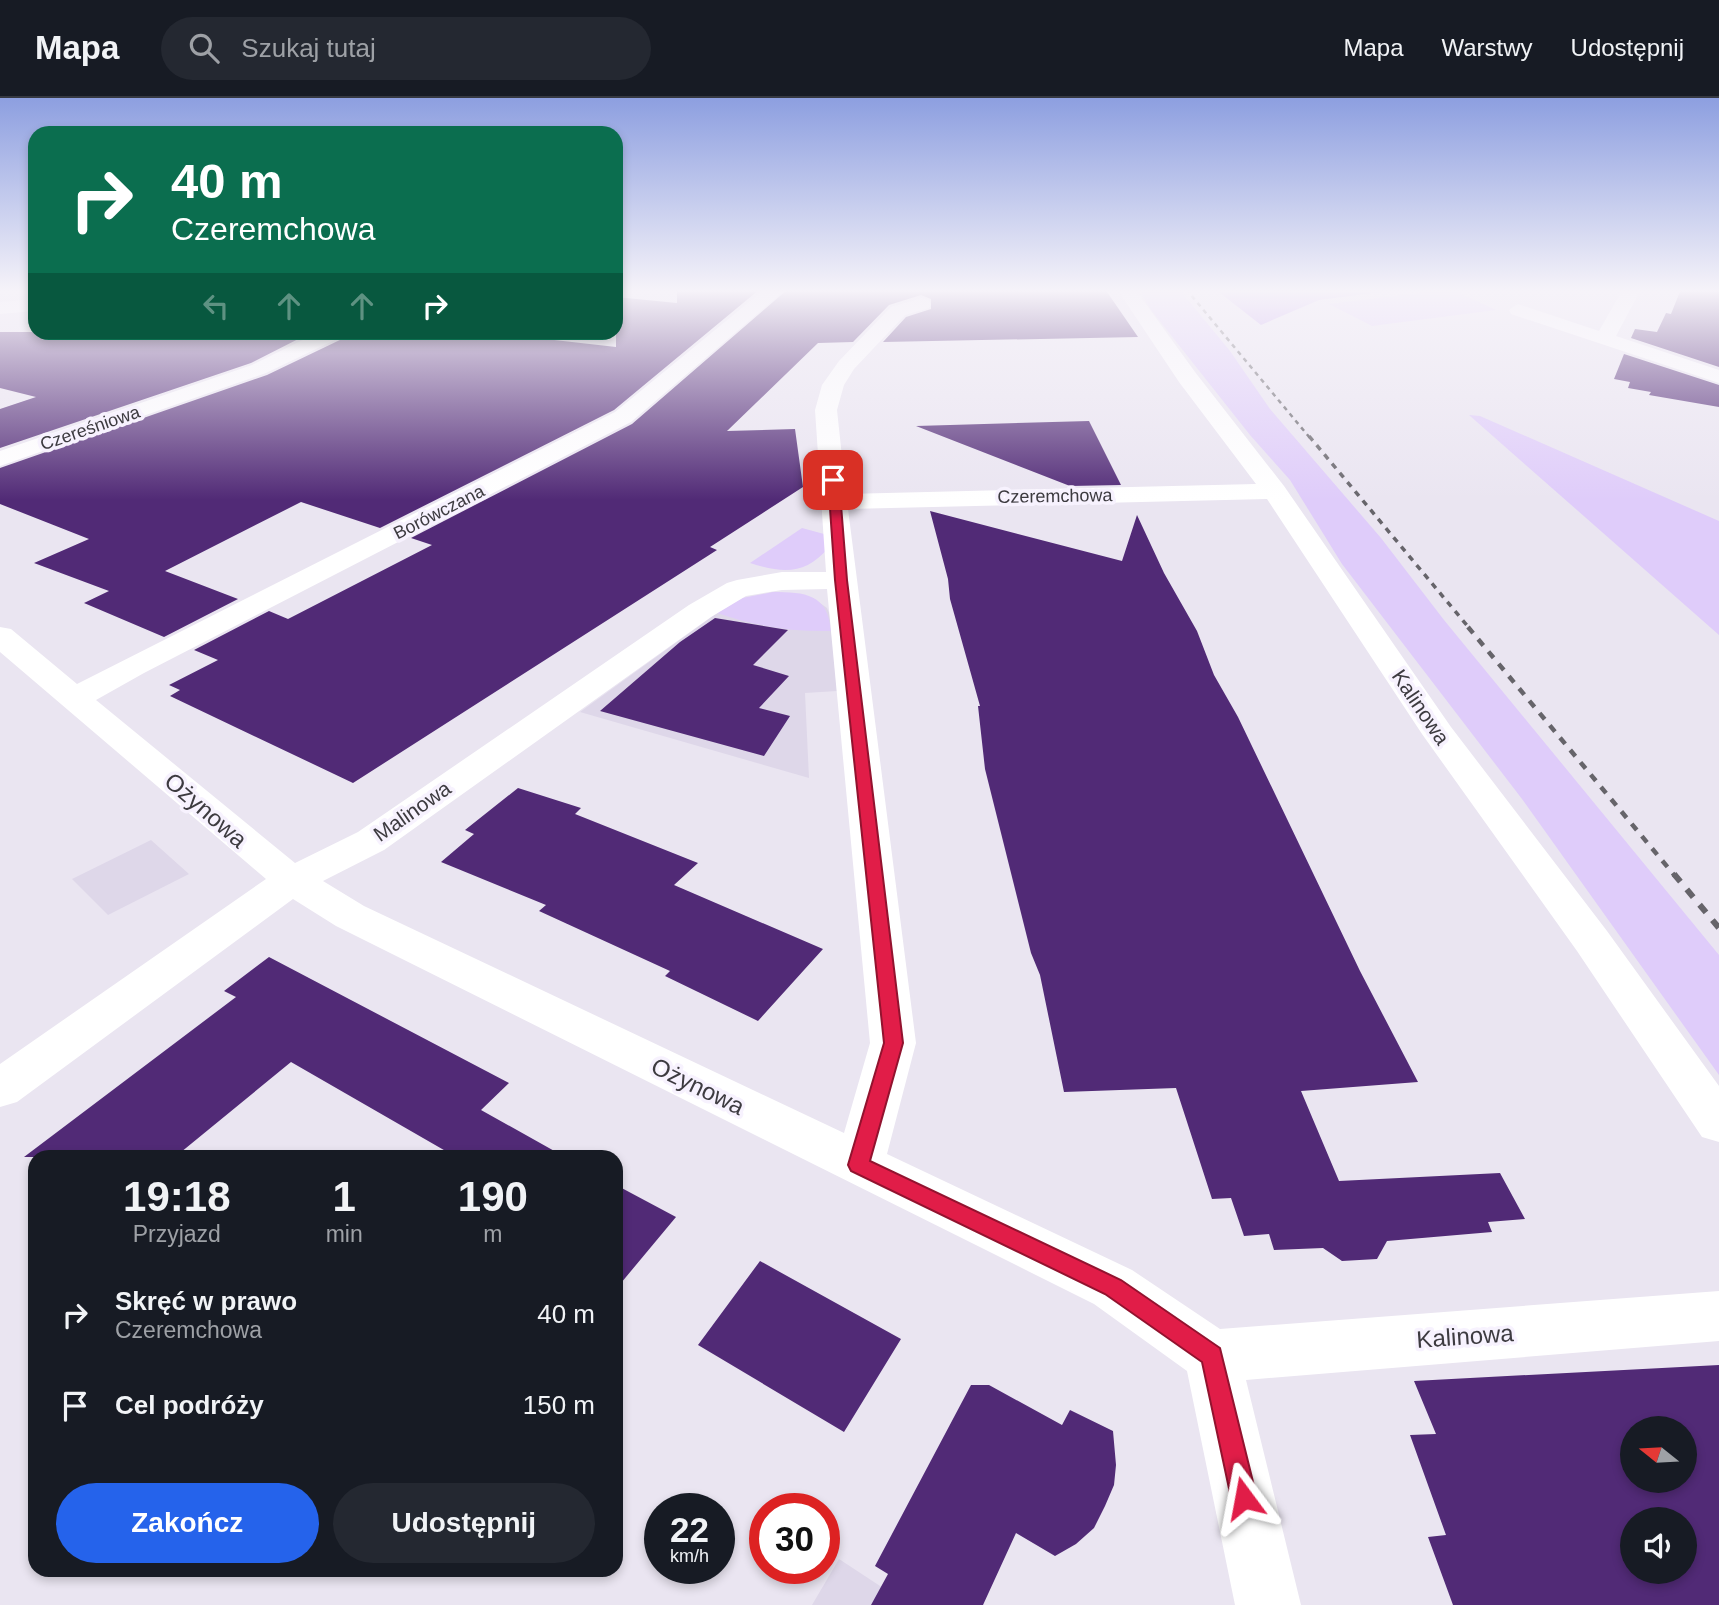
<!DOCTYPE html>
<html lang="pl">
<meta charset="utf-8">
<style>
:root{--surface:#171b24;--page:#242831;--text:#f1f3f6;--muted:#9ea1a6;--line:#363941;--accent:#2563eb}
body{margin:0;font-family:Helvetica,sans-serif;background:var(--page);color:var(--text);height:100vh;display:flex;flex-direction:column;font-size:26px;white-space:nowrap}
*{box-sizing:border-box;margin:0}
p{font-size:23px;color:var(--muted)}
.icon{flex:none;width:38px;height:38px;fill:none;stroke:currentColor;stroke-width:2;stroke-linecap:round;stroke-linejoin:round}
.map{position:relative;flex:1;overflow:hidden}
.sheet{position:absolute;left:28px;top:1052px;width:595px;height:427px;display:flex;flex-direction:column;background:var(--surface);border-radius:21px;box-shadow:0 4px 10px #0003}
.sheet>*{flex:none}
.hud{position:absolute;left:28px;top:28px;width:595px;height:214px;border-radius:21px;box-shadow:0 4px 10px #0003;background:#0b6e4f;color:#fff;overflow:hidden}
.needle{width:46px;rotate:288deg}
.controls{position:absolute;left:1620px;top:1318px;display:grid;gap:14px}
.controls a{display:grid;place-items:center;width:77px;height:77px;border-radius:50%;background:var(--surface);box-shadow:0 4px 10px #0003;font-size:35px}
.speed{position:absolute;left:644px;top:1395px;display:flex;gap:14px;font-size:35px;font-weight:700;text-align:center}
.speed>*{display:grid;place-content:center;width:91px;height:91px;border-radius:50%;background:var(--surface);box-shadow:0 4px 10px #0003;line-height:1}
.speed small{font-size:18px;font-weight:400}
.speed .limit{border:10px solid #d22;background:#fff;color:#111}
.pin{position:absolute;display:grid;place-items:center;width:60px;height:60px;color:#fff;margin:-30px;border-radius:14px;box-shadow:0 4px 10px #0006}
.me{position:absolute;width:77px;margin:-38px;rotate:347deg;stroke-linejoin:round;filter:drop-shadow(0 0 5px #0008)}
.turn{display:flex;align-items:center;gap:24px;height:147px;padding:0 28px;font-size:32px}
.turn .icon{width:91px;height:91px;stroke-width:2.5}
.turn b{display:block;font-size:49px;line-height:60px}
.lanes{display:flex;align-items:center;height:66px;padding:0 28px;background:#0003;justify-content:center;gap:35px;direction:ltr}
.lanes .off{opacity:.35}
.eta{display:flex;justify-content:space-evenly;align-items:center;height:119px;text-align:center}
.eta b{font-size:42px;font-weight:700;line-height:49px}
.primary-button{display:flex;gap:14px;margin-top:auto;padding:14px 28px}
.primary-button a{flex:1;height:80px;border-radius:42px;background:var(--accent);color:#fff;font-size:28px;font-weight:700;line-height:80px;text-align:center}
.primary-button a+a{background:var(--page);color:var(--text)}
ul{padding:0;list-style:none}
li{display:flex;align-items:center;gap:21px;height:91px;padding:0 28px}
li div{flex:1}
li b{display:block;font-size:26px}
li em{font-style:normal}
header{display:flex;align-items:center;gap:42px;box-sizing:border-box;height:98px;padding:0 35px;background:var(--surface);border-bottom:2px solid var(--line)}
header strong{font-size:33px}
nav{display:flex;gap:38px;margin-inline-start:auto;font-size:24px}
.search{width:490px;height:63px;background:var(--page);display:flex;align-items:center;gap:18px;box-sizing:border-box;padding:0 24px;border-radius:38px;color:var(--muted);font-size:26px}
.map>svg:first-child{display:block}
.built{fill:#ded7e9}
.green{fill:#dfccfa}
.forest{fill:#c099ef}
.building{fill:#512a76;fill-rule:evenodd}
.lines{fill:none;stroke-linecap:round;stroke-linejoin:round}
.street{fill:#fff;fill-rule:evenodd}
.rail-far3{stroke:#66646a;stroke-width:2.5;stroke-dasharray:4.5 4.5;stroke-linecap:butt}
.rail-far2{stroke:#66646a;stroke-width:3.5;stroke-dasharray:6 6;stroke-linecap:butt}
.rail-far1{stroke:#66646a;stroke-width:4.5;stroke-dasharray:8 8;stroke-linecap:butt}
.rail{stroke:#66646a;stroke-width:6;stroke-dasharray:10 10;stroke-linecap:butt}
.route{fill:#e11d48;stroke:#92132f;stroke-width:2}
.labels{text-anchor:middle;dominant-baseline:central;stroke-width:7;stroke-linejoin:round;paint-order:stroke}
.far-street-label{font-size:18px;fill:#3d3b40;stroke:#f7f2fe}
.street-label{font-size:21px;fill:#3d3b40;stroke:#f7f2fe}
.near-street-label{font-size:24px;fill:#3d3b40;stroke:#f7f2fe}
</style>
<header>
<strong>Mapa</strong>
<div class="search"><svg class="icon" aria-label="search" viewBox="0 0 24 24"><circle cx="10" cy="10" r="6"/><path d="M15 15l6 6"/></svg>Szukaj tutaj</div>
<nav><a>Mapa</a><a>Warstwy</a><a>Udostępnij</a></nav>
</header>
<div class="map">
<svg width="1719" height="1507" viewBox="0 0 1719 1507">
<rect width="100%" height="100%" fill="#eae5f1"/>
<path class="built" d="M773 494 813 500 827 510 830 517 837 593 805 595 809 680 580 614 717 515Z
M151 742 189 776 108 817 72 781Z
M839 1461 909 1507H812Z"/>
<path class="green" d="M1139 191H1179L1230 253 1270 311 1381 440 1444 522 1719 857V977L1522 701 1342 466 1290 382 1250 337 1151 212Z
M1451 191 1496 212 1372 228 1329 206Z
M1469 317 1480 318 1719 423V537Z
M802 430 824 436 829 449C805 478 782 475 750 465Z
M773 494C805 494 828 496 831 533 791 534 755 528 717 515L742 500Z"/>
<path class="forest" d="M1215 191H1404L1319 202 1261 227Z"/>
<path class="building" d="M677 191H760L614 312 380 430 301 404 165 473 238 501 164 539 84 505 109 493 34 465 89 441 0 406V370L267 277 344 240 348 234H483L616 249V199L677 205Z
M788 191H1105L1138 239 883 244 906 219 931 211V201L921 197 889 207 853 244 818 245 727 333 795 331 803 389 710 449 717 452 353 685 170 598 180 592 169 587 218 562 194 552 269 513 288 521 432 447 411 440 632 326Z
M1681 191H1719V269L1631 240 1635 231 1657 234 1666 215 1671 216Z
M0 234H312L251 265 0 350V311L36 299 0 290Z
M1624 256 1719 287V309L1649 297 1651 294 1628 290 1630 284 1614 281Z
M1089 323 1121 387 1070 388 916 328Z
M930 413 1122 463 1137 417 1164 475 1197 533 1214 577 1238 619 1360 873 1418 984 1301 993 1339 1083 1500 1075 1525 1121 1488 1124 1492 1134 1387 1143 1377 1161 1342 1163 1323 1150 1274 1152 1269 1136 1244 1138 1231 1100 1212 1101 1176 990 1064 994 1040 877 1031 855 985 671 978 608H980L950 501 948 481Z
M715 520 788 532 753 567 789 578 759 610 790 618 764 658 600 613 680 544Z
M518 690 581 710 575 716 698 765 674 787 823 851 758 923 665 878 670 873 539 813 546 807 441 764 474 736 465 732Z
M269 859 509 985 481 1012 565 1059H456L291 964 175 1059H24L236 899 224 893Z
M616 1087 676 1119 616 1191Z
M760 1163 901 1241 844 1334 698 1247Z
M1719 1267V1507H1453L1428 1439 1446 1437 1410 1337 1436 1336 1414 1283ZM1633 1330H1685V1382H1633ZM1633 1421H1685V1474H1633Z
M971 1287H989L1062 1327 1070 1312 1113 1333 1116 1367 1114 1387 1105 1408 1094 1430 1076 1446 1055 1458 1016 1435 983 1507H871L888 1476 875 1468Z"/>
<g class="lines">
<path class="street" d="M765 191H786L631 324 144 575 96 602 295 765 358 734 689 507 727 485 737 482 782 474H826L815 312 822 287 839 263 891 209 922 200 929 202 931 206 929 210 905 217 854 271 844 287 837 312 846 396 1256 386 1179 284 1117 191H1135L1195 274 1284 388 1451 629 1607 833 1719 988V1044L1702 1039 1577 853 1422 636 1267 401 848 411 916 945 887 1056 1132 1172 1220 1231 1719 1193V1243L1246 1282 1301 1507H1235L1187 1273 1094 1206 336 828 293 801 17 1004 0 1009V966L266 781 0 554V529L11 531 77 586 615 314ZM827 491 870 945 844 1035 364 808 323 783 384 752 711 519 746 498 782 492Z
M1623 191H1641L1616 238 1719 272V285L1511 216 1509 212 1518 206 1599 233Z
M35 201V213L0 216V204Z
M319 234H346L343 238 266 275 0 368V353L252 267Z"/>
<path class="rail-far3" d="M1186 191 1310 340"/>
<path class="rail-far2" d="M1309 338 1470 531"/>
<path class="rail-far1" d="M1468 529 1675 778"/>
<path class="rail" d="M1674 776 1719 830"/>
</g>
<linearGradient id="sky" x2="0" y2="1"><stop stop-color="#8d9fe0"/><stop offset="0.48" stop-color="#f6f3f9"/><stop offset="1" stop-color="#f6f3f9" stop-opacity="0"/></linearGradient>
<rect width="1719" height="402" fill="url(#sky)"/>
<path class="route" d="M833 378 839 382 847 482 903 945 870 1063 1121 1182 1220 1250 1257 1400 1253 1409 1244 1412 1235 1409 1231 1400 1202 1264 1105 1196 851 1073 848 1067 884 945 835 482 828 382Z"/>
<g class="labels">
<g class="far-street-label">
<text transform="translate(90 330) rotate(-19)">Czereśniowa</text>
<text transform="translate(1055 398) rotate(-1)">Czeremchowa</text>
<text transform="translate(439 414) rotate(-27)">Borówczana</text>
</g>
<g class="street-label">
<text transform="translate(1421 609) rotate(56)">Kalinowa</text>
<text transform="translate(412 713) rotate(-35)">Malinowa</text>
</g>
<g class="near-street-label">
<text transform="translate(206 712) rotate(41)">Ożynowa</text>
<text transform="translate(698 988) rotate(26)">Ożynowa</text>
<text transform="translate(1465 1238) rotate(-4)">Kalinowa</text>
</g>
</g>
</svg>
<div class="controls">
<a><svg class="needle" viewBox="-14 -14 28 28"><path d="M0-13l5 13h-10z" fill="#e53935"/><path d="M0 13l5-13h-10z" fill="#9ea1a6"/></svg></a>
<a><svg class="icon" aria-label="sound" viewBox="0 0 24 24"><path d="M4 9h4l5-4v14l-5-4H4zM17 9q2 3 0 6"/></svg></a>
</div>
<div class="speed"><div>22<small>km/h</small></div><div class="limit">30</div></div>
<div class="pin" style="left:833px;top:382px;background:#d93025"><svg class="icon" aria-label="arrive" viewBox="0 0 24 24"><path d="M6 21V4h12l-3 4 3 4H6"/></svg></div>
<svg class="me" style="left:1244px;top:1400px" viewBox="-20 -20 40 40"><path d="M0-17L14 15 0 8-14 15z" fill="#e11d48" stroke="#fff" stroke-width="4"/></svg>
<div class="hud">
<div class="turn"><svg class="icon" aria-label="right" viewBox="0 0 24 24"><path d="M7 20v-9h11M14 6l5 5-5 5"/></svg><div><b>40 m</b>Czeremchowa</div></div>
<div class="lanes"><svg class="icon off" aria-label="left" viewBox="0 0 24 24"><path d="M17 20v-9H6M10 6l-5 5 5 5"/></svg><svg class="icon off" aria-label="ahead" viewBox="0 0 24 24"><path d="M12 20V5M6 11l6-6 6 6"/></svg><svg class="icon off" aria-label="ahead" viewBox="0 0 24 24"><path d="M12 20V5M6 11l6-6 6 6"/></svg><svg class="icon" aria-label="right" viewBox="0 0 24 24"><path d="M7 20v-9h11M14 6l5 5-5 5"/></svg></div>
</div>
<section class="sheet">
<div class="eta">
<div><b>19:18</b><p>Przyjazd</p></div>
<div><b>1</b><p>min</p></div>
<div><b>190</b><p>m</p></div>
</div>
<ul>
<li><svg class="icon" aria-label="right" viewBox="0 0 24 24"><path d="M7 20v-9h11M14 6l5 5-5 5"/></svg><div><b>Skręć w prawo</b><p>Czeremchowa</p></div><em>40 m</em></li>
<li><svg class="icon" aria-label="arrive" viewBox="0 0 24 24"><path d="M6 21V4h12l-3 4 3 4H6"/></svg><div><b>Cel podróży</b></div><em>150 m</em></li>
</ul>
<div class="primary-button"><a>Zakończ</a><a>Udostępnij</a></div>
</section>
</div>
